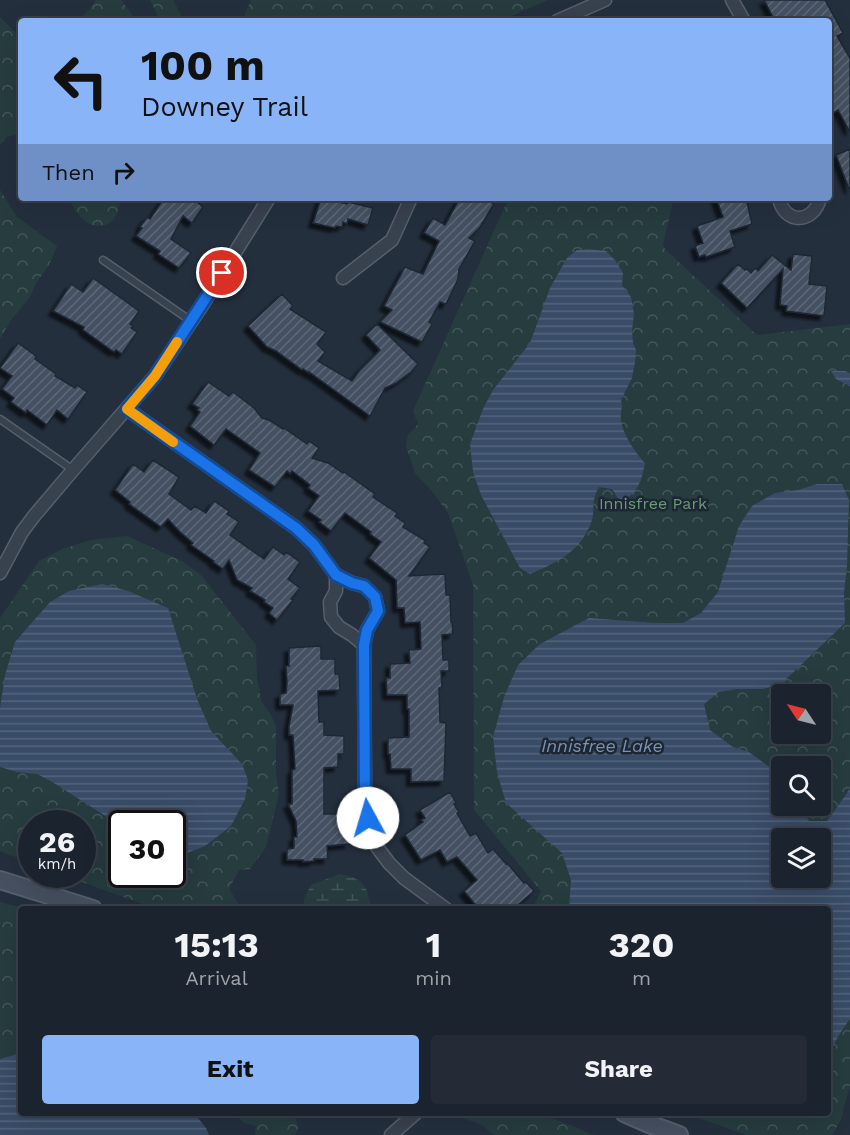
<!DOCTYPE html>
<style>
:root{--surface:#1b232e;--page:#242b36;--text:#f1f3f6;--muted:#a0a4aa;--line:#39404a;--accent:#8ab4f8}
body{margin:0;font-family:"Work Sans",sans-serif;background:var(--page);color:var(--text);height:100vh;display:flex;flex-direction:column;font-size:22px;white-space:nowrap}
*{box-sizing:border-box;margin:0}
p{font-size:20px;color:var(--muted)}
.icon{flex:none;width:33px;height:33px;fill:none;stroke:currentColor;stroke-width:2;stroke-linecap:round;stroke-linejoin:round}
.map{position:relative;flex:1;overflow:hidden}
.panel{position:absolute;left:18px;top:906px;width:813px;height:210px;display:flex;flex-direction:column;background:var(--surface);border-radius:6px;box-shadow:0 6px 24px #0002,0 0 0 2px var(--line)}
.panel>*{flex:none}
.hud{position:absolute;left:18px;top:18px;width:814px;height:183px;border-radius:6px;box-shadow:0 6px 24px #0002,0 0 0 2px var(--line);background:#8ab4f8;color:#111;overflow:hidden}
.needle{width:39px;rotate:305deg}
.tools{position:absolute;left:771px;top:684px;display:grid;gap:12px}
.tools a{display:grid;place-items:center;width:60px;height:60px;border-radius:6px;background:var(--surface);box-shadow:0 6px 24px #0002,0 0 0 2px var(--line);font-size:30px}
.speed{position:absolute;left:18px;top:810px;display:flex;gap:12px;font-size:30px;font-weight:700;text-align:center}
.speed>*{display:grid;place-content:center;width:78px;height:78px;border-radius:50%;background:var(--surface);box-shadow:0 6px 24px #0002,0 0 0 2px var(--line);line-height:1}
.speed small{font-size:15px;font-weight:400}
.speed .limit{border:3px solid #111;border-radius:9px;background:#fff;color:#111}
.pin{position:absolute;display:grid;place-items:center;width:51px;height:51px;color:#fff;margin:-26px;border:3px solid #fff;border-radius:50%;box-shadow:0 2px 6px #0007}
.me{position:absolute;width:66px;margin:-33px;rotate:354deg;stroke-linejoin:round;filter:drop-shadow(0 0 4px #0008)}
.turn{display:flex;align-items:center;gap:21px;height:126px;padding:0 24px;font-size:27px}
.turn .icon{width:78px;height:78px;stroke-width:2.5}
.turn b{display:block;font-size:42px;line-height:51px}
.then{display:flex;align-items:center;height:57px;padding:0 24px;background:#0003;gap:12px;font-size:22px}
.eta{display:flex;justify-content:space-evenly;align-items:center;height:102px;text-align:center}
.eta b{font-size:36px;font-weight:700;line-height:42px}
.button{display:flex;gap:12px;margin-top:auto;padding:12px 24px}
.button a{flex:1;height:69px;border-radius:6px;background:var(--accent);color:#111;font-size:24px;font-weight:700;line-height:69px;text-align:center}
.button a+a{background:var(--page);color:var(--text)}
.map>svg:first-child{display:block}
.forest{fill:url(#forest-crowns);fill-rule:evenodd}
.wetland{fill:url(#wetland-marsh)}
.water{fill:url(#water-rules);fill-rule:evenodd}
.building{fill:url(#building-hatch);stroke:#1f2835;stroke-width:1.5;filter:url(#shadow)}
.lines{fill:none;stroke-linecap:round;stroke-linejoin:round}
.lane-casing{stroke:#565f6c;stroke-width:9}
.street-casing{stroke:#565f6c;stroke-width:15}
.secondary-casing{stroke:#565f6c;stroke-width:20}
.lane{stroke:#38414e;stroke-width:6}
.street{stroke:#38414e;stroke-width:12}
.secondary{stroke:#465061;stroke-width:16}
.route-casing{stroke:#114b97;stroke-width:15}
.route{stroke:#1a73e8;stroke-width:10}
.slow{stroke:#f59e0b;stroke-width:10}
.labels{text-anchor:middle;dominant-baseline:central;stroke-width:5;stroke-linejoin:round;paint-order:stroke}
.park-label{font-size:16px;fill:#6b9a76;stroke:#1d2633}
.water-label{font-size:18px;font-style:italic;fill:#7c92b1;stroke:#1d2633}
</style>
<div class="map">
<svg width="850" height="1135" viewBox="0 0 850 1135">
<defs>
<pattern id="forest-crowns" width="20" height="18" patternUnits="userSpaceOnUse" patternTransform="scale(1.5)"><rect width="20" height="18" fill="#263c3f"/><path d="M2 6a3 3 0 1 1 6 0M12 15a3 3 0 1 1 6 0" fill="none" stroke="#435659"/></pattern>
<pattern id="wetland-marsh" width="20" height="14" patternUnits="userSpaceOnUse" patternTransform="scale(1.5)"><rect width="20" height="14" fill="#263c3f"/><path d="M1 5h8M5 5V1M11 12h8M15 12V8" fill="none" stroke="#435659"/></pattern>
<pattern id="water-rules" width="6" height="5" patternUnits="userSpaceOnUse" patternTransform="scale(1.5)"><rect width="6" height="5" fill="#394c67"/><path d="M0 2.5h6" fill="none" stroke="#53647b"/></pattern>
<pattern id="building-hatch" width="6" height="6" patternUnits="userSpaceOnUse" patternTransform="scale(1.5)"><rect width="6" height="6" fill="#455162"/><path d="M-1 1l2-2M0 6l6-6M5 7l2-2" fill="none" stroke="#5d6877"/></pattern>
<filter id="shadow"><feDropShadow dx="-4.5" dy="4.5" stdDeviation="1.5" flood-color="#0009"/></filter>
</defs>
<rect width="100%" height="100%" fill="#242f3e"/>
<path class="forest" d="M96 0H121L137 21H78L89 10Z
M150 0H173L184 21H159L157 14Z
M251 0H548L500 21H242Z
M0 17 15 32 21 62V133L7 137 0 145Z
M0 190 17 217 57 246 49 265 36 283 30 297 11 320 0 339Z
M69 198H120C120 216 110 232 90 224 82 221 71 206 69 198Z
M514 198H674L663 244 665 249 757 335 850 324V1088L845 1102 841 1120 832 1135H746L685 1113H828V909H532L541 891 474 810 473 585 448 513 432 491 415 473 406 446 408 435 418 424 413 411 506 204ZM782 694H820V734H782ZM782 766H820V806H782ZM782 838H820V878H782Z
M127 536 182 561 201 575 256 645 257 678 262 703 270 713 276 726V773L279 794 266 847 250 869 239 870 229 889 237 902 244 909H156L63 875 82 874V824H32L31 863 0 851V618L39 561 62 549 91 540ZM122 824H172V874H122Z
M0 902 26 909H21V1053L0 1059Z
M232 1113H293L299 1127 295 1135H255L256 1126 244 1123Z
M459 1113H535L565 1123 594 1135H494L482 1125 460 1117Z"/>
<path class="wetland" d="M340 874C364 879 367 885 371 909H304V899L311 885Z"/>
<path class="water" d="M589 249 606 251 615 260 623 273 622 285 631 297 634 314 632 330 633 343 636 350 635 362 632 378 621 400C623 408 620 413 621 420 622 433 636 454 645 463 641 484 638 491 621 503L612 489 599 487C590 502 596 509 591 523 580 552 556 563 530 574L520 568 481 495 473 472 470 444 483 409 493 390 530 343 550 288 567 258 577 250Z
M831 371H845L850 373V386L836 379Z
M817 484H842L849 500 847 566 844 593 845 623 780 685 762 689H737L719 692 704 704 710 730 733 747 749 752 771 768 781 783 782 806H798L809 821H827L850 789V1019C841 1031 833 1044 828 1059V909H569L571 880 562 853 506 803 497 772 493 737 504 697 518 665 540 644 589 618 655 623H683L701 613 718 592 739 526 752 506 775 493 798 490ZM820 838V878H782V838Z
M102 584 128 591 168 608 197 699 211 731 242 764 248 780 245 799 231 826 205 846 179 856 173 854 172 824H122L121 826 54 783 37 774 17 772 0 767V708L5 675 15 642 50 602 69 591Z
M21 1053V1113H194L206 1128 209 1135H0V1059Z"/>
<path class="building" d="M764 0H825L843 33 837 36 850 58V132L838 110 830 115V21H775Z
M850 149V189H849L836 155Z
M164 198H192L203 207 192 223 183 216 171 239 191 253 179 268 158 254 160 251 136 236 142 228 140 227 147 217 150 219Z
M321 198 347 204 348 202 373 208 368 225 348 219 347 224 343 222 342 227 336 226 335 228 313 223Z
M460 198H484L494 204 480 227 469 238 475 241 459 269 458 279 446 304 440 302 429 322 432 324 422 342 380 322 392 310 384 306 405 267 423 274 439 241 424 233 433 218 445 225Z
M716 198H746L752 224 730 231 735 247 706 257 705 255 699 257 695 246 703 243 697 226 723 217Z
M793 254 812 256 809 284 827 286 824 316 786 311 787 306 780 305 783 269 747 308 721 283 738 264 745 270 747 269 751 273 755 268 758 271 772 255 791 270Z
M93 278 139 311 130 324 133 326 131 328 137 332 122 354 116 350 114 352 83 330 84 327 53 311 71 284 83 292Z
M282 294 293 306 290 309 326 332 317 344 325 352 318 361 352 381 359 371 380 350 366 335 377 324 418 364 411 372 396 383 385 388 370 416 309 372V373L303 369 302 370 276 351 267 347 248 326Z
M18 343 36 356 35 359 56 374 55 376 75 388 77 385 87 392 68 419 57 410 47 425 27 410 26 413 11 402 14 398 2 389 12 376 0 368Z
M208 382 229 396 233 392 254 408 262 418 269 420 283 429 284 428 307 444 309 441 319 448 312 458 328 463 343 473 344 472 375 494 373 497 397 513 395 516 405 523 403 527 426 541 424 543 430 547 409 576 445 574 446 595H450L451 622H452L453 634 442 635 443 660H449V671H441L442 688H439L440 722 446 723 444 781 411 782V769H391L390 754H388V738L409 737V709H407V695H387L386 678H390V664L410 663 409 650 421 649 420 622 405 623 404 608H397L396 580 369 558 381 542 370 534 371 532 345 513 331 531 319 522 321 520 308 511 319 496 308 488 310 485 292 471 290 474 287 471 275 487 249 470 260 453 226 429 214 445 190 426 200 412 197 410 199 408 192 404Z
M153 460 179 477 169 494 191 510 195 506 206 513 214 501 229 511 227 514 239 522 230 535 264 559 273 547 284 555 286 552 300 562 288 579 300 588 291 599 293 600 277 620 269 613 273 608 264 602 265 600 250 591 252 588 237 580 229 560 223 569 213 562 214 561 191 545 193 543 180 532 168 519 161 527 129 504 130 502 115 490 133 464 144 472Z
M321 646V659H335V674H339L340 690 318 691 319 722H324V735L344 736V754H338V767L324 768V814H345V828H348L349 844 327 846 328 859H314V861L303 862V860H287V849L294 848V837H297L296 821 288 804H292V770L295 769 293 735H289V726L293 705H280V694L286 693 287 683 286 666H289V648Z
M450 792 456 803 454 804 459 812 457 813 470 836 476 833 488 853 493 849 506 864 507 863 524 883 526 882 534 891 513 909H479L464 891 477 880 457 857 447 862 440 850 421 860 405 835 423 822 421 820 425 818 420 810Z"/>
<g class="lines">
<g class="lane-casing">
<path id="lane" d="M103 260 191 321
M0 419 73 470"/>
</g>
<g class="street-casing">
<path id="street" d="M732 0 744 21
M557 21 605 0
M779 198C784 225 814 224 820 198
M343 278 392 240 411 198
M127 409 296 528 314 545 336 575 352 583 364 586 375 597 378 611 367 630 364 645 365 802 370 828 377 847 389 863 404 878 446 909
M0 573 22 532 34 516 73 470 155 376 201 307 269 198
M336 575V591L330 602 331 617 339 627 352 635 364 645
M391 1135 416 1113"/>
</g>
<g class="secondary-casing">
<path id="secondary" d="M0 880 93 909
M624 1113 649 1124 679 1135"/>
</g>
<use href="#lane" class="lane"/>
<use href="#street" class="street"/>
<use href="#secondary" class="secondary"/>
</g>
<g class="lines">
<g class="route-casing">
<path id="route" d="M222 273 155 376 127 409 296 528 314 545 336 575 352 583 364 586 375 597 378 611 367 630 364 645 365 802 368 818"/>
</g>
<use href="#route" class="route"/>
<path class="slow" d="M173 442 127 409 155 376 177 342"/>
</g>
<g class="labels">
<g class="park-label">
<text x="653" y="503">Innisfree Park</text>
</g>
<g class="water-label">
<text x="602" y="745">Innisfree Lake</text>
</g>
</g>
</svg>
<div class="tools">
<a><svg class="needle" viewBox="-14 -14 28 28"><path d="M0-13l5 13h-10z" fill="#e53935"/><path d="M0 13l5-13h-10z" fill="#a0a4aa"/></svg></a>
<a><svg class="icon" aria-label="search" viewBox="0 0 24 24"><circle cx="10" cy="10" r="6"/><path d="M15 15l6 6"/></svg></a>
<a><svg class="icon" aria-label="layers" viewBox="0 0 24 24"><path d="M12 4l9 5-9 5-9-5zM3 14l9 5 9-5"/></svg></a>
</div>
<div class="speed"><div>26<small>km/h</small></div><div class="limit">30</div></div>
<div class="pin" style="left:222px;top:273px;background:#d93025"><svg class="icon" aria-label="arrive" viewBox="0 0 24 24"><path d="M6 21V4h12l-3 4 3 4H6"/></svg></div>
<svg class="me" style="left:368px;top:818px" viewBox="-20 -20 40 40"><circle r="19" fill="#fff"/><path d="M0-13L10 11 0 6-10 11z" fill="#1a73e8"/></svg>
<div class="hud">
<div class="turn"><svg class="icon" aria-label="left" viewBox="0 0 24 24"><path d="M17 20v-9H6M10 6l-5 5 5 5"/></svg><div><b>100 m</b>Downey Trail</div></div>
<div class="then">Then<svg class="icon" aria-label="right" viewBox="0 0 24 24"><path d="M7 20v-9h11M14 6l5 5-5 5"/></svg></div>
</div>
<section class="panel">
<div class="eta">
<div><b>15:13</b><p>Arrival</p></div>
<div><b>1</b><p>min</p></div>
<div><b>320</b><p>m</p></div>
</div>
<div class="button"><a>Exit</a><a>Share</a></div>
</section>
</div>
